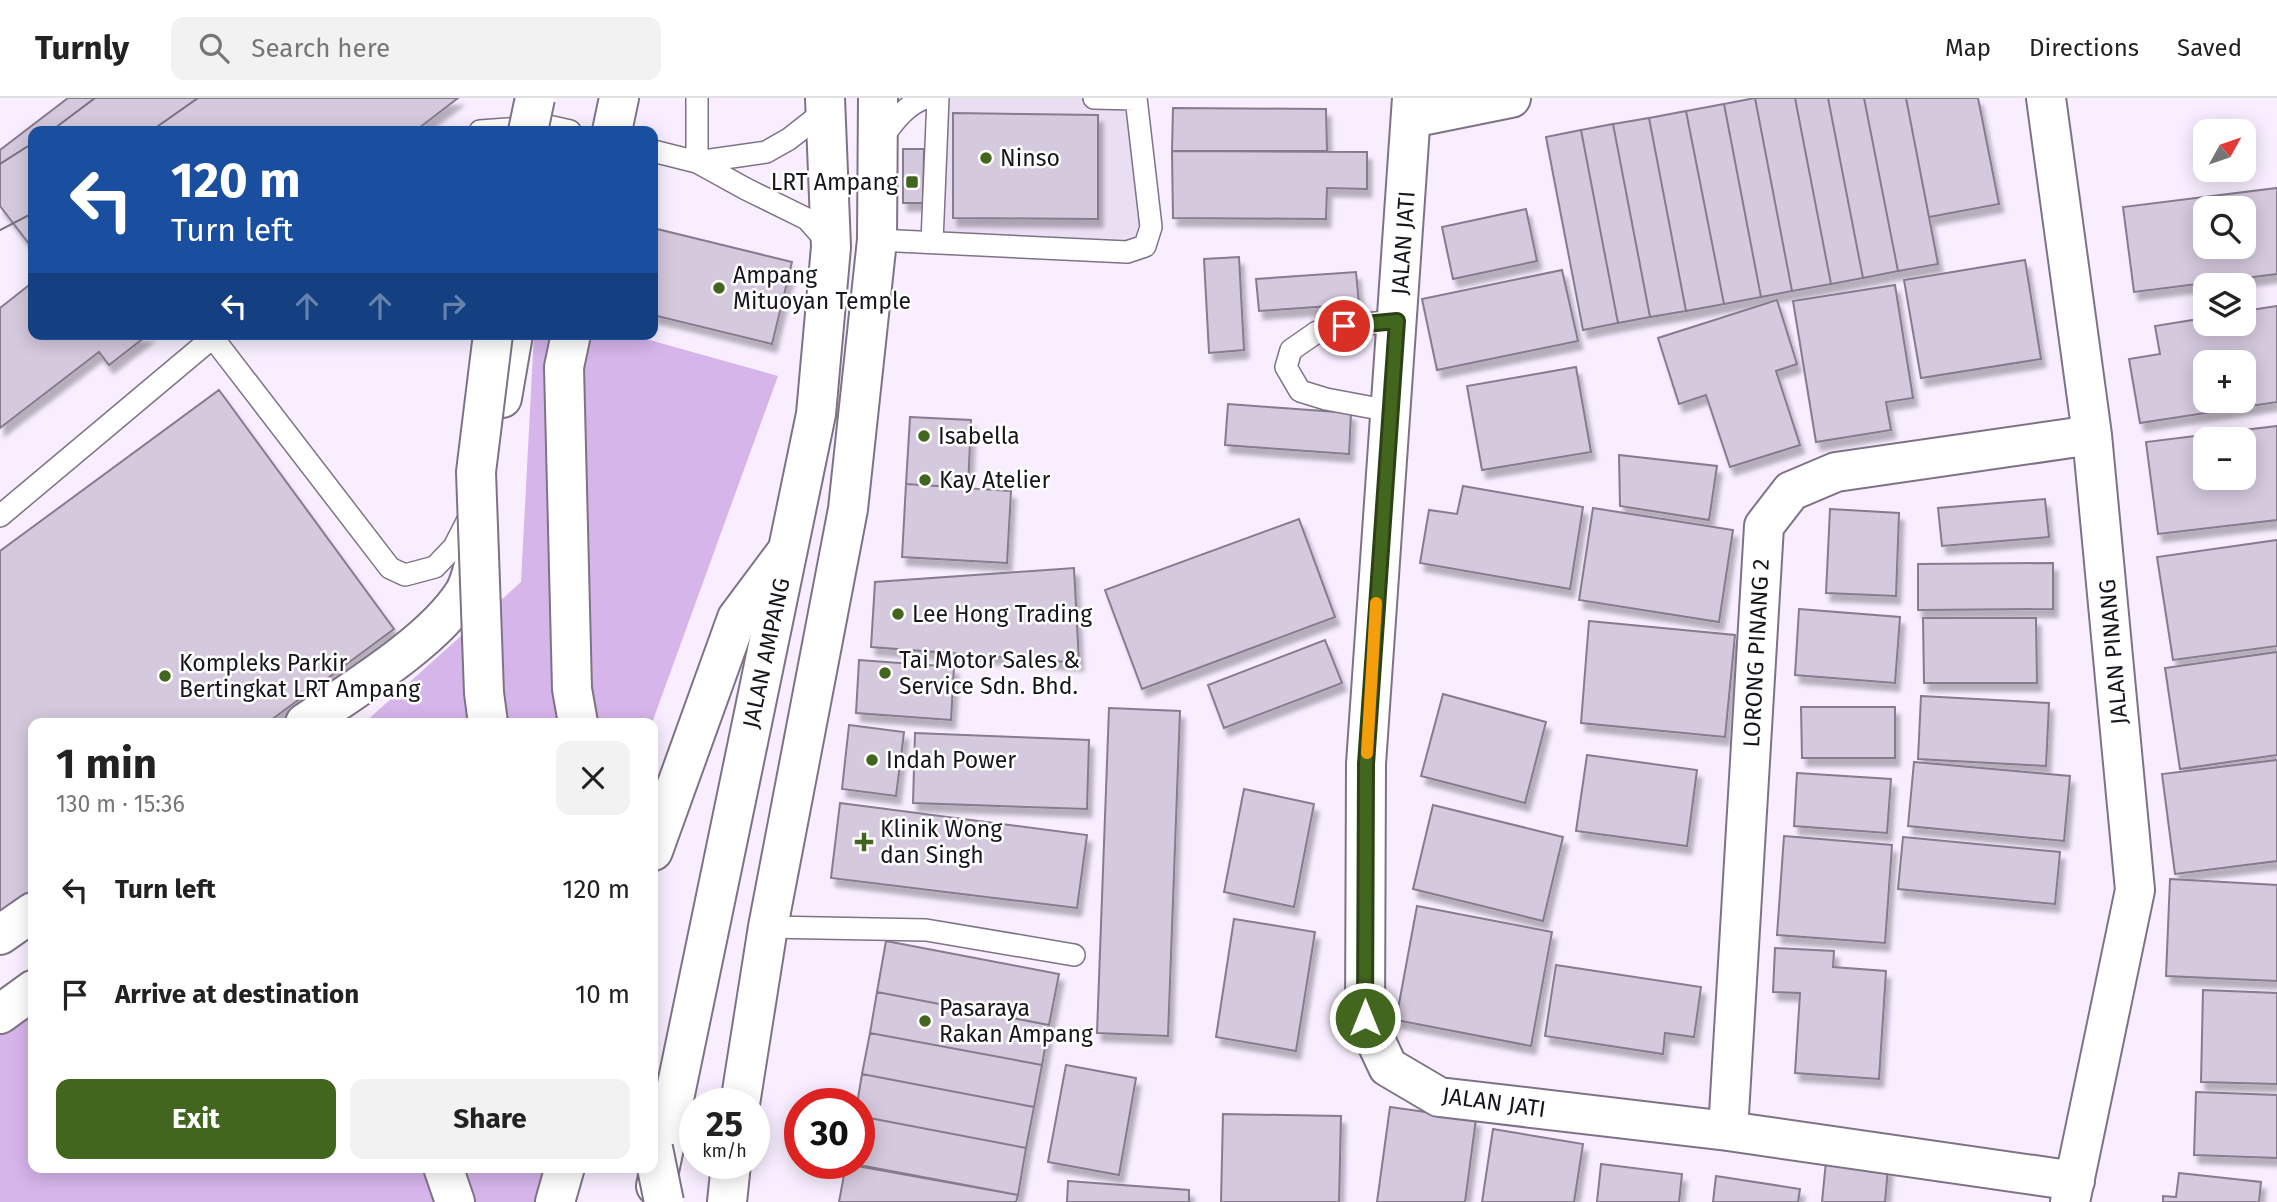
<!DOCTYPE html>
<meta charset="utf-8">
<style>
:root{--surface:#fff;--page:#f2f2f2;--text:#222;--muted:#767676;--line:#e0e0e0;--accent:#43661f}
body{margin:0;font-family:"Fira Sans",sans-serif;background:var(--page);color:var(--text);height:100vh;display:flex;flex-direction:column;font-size:26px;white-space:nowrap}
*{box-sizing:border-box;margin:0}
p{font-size:23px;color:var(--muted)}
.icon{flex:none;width:38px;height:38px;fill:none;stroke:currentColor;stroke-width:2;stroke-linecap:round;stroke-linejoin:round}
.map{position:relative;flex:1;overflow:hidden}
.sheet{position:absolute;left:28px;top:620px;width:630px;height:455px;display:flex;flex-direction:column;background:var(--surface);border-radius:14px;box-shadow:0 4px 18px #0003}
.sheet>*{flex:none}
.hud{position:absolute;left:28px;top:28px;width:630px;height:214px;border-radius:14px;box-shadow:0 4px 18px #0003;background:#1a4fa0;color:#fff;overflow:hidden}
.needle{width:46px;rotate:50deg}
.fabs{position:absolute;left:2193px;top:21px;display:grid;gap:14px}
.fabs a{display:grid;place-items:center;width:63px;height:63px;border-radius:14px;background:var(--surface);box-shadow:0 4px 18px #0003;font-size:35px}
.speed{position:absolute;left:679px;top:990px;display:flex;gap:14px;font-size:35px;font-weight:700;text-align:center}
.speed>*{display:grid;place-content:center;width:91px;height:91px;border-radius:50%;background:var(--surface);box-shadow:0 4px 18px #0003;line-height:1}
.speed small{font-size:18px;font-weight:400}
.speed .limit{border:10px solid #d22;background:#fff;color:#111}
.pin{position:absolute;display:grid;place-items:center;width:60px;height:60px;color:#fff;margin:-30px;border:4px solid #fff;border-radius:50%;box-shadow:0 2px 7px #0007}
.me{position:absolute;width:77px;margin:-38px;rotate:0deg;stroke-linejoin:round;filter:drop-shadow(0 0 5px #0008)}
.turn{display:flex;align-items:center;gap:24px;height:147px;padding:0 28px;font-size:32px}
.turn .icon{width:91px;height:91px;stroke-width:2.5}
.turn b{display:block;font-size:49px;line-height:60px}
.lanes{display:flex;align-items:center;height:66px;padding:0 28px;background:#0003;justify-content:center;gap:35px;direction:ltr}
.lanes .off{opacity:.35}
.round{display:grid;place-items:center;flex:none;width:74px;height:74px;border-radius:14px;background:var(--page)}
.summary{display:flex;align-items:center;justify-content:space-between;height:119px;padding:0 28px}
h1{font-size:42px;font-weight:700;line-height:52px}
.button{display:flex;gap:14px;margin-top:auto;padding:14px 28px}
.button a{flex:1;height:80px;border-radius:14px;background:var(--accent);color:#fff;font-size:28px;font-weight:700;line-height:80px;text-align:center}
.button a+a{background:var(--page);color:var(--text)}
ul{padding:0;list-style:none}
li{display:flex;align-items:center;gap:21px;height:105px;padding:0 28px}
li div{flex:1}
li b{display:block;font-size:26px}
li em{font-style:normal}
header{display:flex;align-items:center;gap:42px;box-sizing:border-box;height:98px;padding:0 35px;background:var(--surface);border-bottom:2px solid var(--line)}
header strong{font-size:33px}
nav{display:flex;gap:38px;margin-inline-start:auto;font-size:24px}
.search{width:490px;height:63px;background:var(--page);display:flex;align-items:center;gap:18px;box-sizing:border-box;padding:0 24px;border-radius:14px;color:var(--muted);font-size:26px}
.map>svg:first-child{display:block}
.built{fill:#eadef3}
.green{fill:#d6b5eb}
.building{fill:#d5c9dd;stroke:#877b8e;stroke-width:2;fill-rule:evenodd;filter:url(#shadow)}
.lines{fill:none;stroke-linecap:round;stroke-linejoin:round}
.service-casing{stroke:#7e7385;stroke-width:24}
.minor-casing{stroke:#7e7385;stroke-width:42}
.secondary-casing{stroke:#7e7385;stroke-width:42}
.motorway-casing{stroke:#7e7385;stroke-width:42}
.service{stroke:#fff;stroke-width:21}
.minor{stroke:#fff;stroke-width:38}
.secondary{stroke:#fff;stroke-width:38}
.motorway{stroke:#fff;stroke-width:38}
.tram{stroke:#78717c;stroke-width:2}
.motorway-bridge-casing{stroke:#7e7385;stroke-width:42;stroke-linecap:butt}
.motorway-bridge{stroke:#fff;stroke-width:38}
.route-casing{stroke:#2c4214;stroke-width:18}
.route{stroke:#43661f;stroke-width:12}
.slow{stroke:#f59e0b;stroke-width:12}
.poi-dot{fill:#43661f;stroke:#fff;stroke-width:2.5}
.labels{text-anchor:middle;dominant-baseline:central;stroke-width:5;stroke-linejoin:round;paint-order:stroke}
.poi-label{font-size:23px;fill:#19151c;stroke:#fff;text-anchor:start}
.street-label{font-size:23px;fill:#19151c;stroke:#fff}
</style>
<header>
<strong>Turnly</strong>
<div class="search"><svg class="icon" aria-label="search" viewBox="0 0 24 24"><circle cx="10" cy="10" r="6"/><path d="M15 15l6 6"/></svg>Search here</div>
<nav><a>Map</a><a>Directions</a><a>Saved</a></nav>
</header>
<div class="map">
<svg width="2277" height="1104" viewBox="0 0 2277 1104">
<defs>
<filter id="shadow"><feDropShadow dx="4.5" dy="8" stdDeviation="2" flood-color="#0004"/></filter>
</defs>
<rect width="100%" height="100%" fill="#f8eeff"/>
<path class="built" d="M947 0H1129L1140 125 1137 139 1126 145 945 136Z"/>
<path class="green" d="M534 236H628L778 278 652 625H364L521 484Z
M33 884V1069H557L554 1104H0V910Z"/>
<path class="building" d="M68 0H458L415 33H33V151L0 108V52Z
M1755 0H1795L1831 186 1792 193Z
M1755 0 1792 193 1761 199 1724 6Z
M1795 0H1828L1863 180 1831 186Z
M1828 0H1864L1898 173 1863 180Z
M1864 0H1906L1938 166 1898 173Z
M1906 0H1978L1999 106 1929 119Z
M1724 6 1761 199 1724 206 1686 13Z
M1173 10 1326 11 1327 53H1172Z
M1686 13 1724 206 1686 213 1649 20Z
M953 15 1098 17V121L953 120Z
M1649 20 1686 213 1650 219 1613 26Z
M1613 26 1650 219 1618 225 1581 32Z
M1581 32 1618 225 1583 232 1546 39Z
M903 51H924L923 105H903Z
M1172 53 1367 54V91L1327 90 1326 121 1173 120Z
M2277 90V176L2134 194 2123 109ZM2205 110H2244V149H2205Z
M1526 111 1537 163 1453 181 1442 129Z
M653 130 792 164 772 246 653 217Z
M1239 159 1244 252 1209 255 1204 161Z
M2025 162 2041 261 1921 280 1904 182Z
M1562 172 1578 243 1437 272 1422 201Z
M1356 174 1359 206 1259 213 1256 181Z
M33 184V236H149L109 267 99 254 0 330V210Z
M1895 187 1913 300 1886 304 1891 332 1816 344 1793 203Z
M1777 202 1797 266 1776 273 1800 347 1730 369 1706 297 1679 306 1658 240Z
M2277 208V304L2140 325 2129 261 2160 256 2155 228 2205 220V226H2244V213ZM2205 264H2244V303H2205Z
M1576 269 1591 354 1482 372 1467 288Z
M219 292 394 531 267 625H33V796L0 821V453Z
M1228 306 1351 315 1349 356 1225 347Z
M910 319 971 322 968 390 906 386Z
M2277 328V422L2158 436 2146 344ZM2205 341H2244V380H2205Z
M1619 357 1717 368 1709 422 1620 408Z
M906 386 1011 393 1007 465 902 459Z
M1463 388 1583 409 1570 491 1420 465 1429 412 1457 416Z
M2045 401 2049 439 1942 448 1938 410Z
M1593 410 1733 432 1719 524 1579 502Z
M1830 411 1899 415 1896 498 1826 495Z
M1299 421 1335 519 1142 591 1105 492Z
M2277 442V548L2173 562 2157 459Z
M2053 465V511L1918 512V466Z
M1074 470 1079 565 871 549 875 484Z
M1799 511 1900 519 1895 585 1795 577Z
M1923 520H2036L2037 585H1924Z
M1589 523 1735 537 1725 639 1581 625Z
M1325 542 1342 585 1224 630 1208 587Z
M2277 554V657L2180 671 2165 570Z
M859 562 954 569 951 622 856 615Z
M1443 596 1546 624 1525 705 1421 678Z
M1921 598 2049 605 2046 668 1918 661Z
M1801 609H1895V660H1802Z
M1109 610 1180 613 1168 938 1097 935Z
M849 627 904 634 896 698 842 691Z
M915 635 1089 642 1087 711 913 705Z
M1587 657 1697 672 1687 748 1576 733Z
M2277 662V763L2175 776 2162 676Z
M1914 664 2070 678 2064 743 1908 728Z
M1797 675 1891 681 1887 735 1794 728Z
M1244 691 1314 706 1294 809 1224 794Z
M840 705 1087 737 1077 810 831 780Z
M1433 707 1563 739 1543 823 1413 791Z
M1784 738 1892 747 1885 845 1777 837Z
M1903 739 2060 754 2055 806 1898 791Z
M2170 781 2277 787V883L2166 878Z
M1417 808 1552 834 1531 948 1396 922Z
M1234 821 1315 834 1296 953 1216 939Z
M886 843 1059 876 1049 927 877 894Z
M1775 850 1834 853 1833 869 1886 873 1879 981 1795 975 1800 895 1773 894Z
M1556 867 1701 889 1694 939 1665 935 1663 956 1545 938Z
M2203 892 2277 895V986L2201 984Z
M877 894 1049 927 1042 967 870 935Z
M870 935 1042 967 1034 1009 862 976Z
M1066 967 1136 980 1119 1077 1048 1064Z
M862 976 1034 1009 1026 1050 859 1018V1006H857Z
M2196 994 2277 997V1060L2194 1057Z
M1390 1009 1476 1021 1465 1104H1377Z
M1223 1016 1341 1018 1339 1104H1221Z
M859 1018 1026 1050 1018 1097 854 1066H859Z
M1493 1031 1583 1046 1574 1104H1482Z
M1826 1063 1888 1069 1885 1104H1822Z
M846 1066 1018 1097 1016 1104H839Z
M1601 1066 1682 1076 1679 1104H1597Z
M2179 1075 2261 1084 2259 1104H2163V1098L2176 1099Z
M1716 1078 1800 1091 1798 1104H1713Z
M1068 1083 1189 1092V1104H1067Z"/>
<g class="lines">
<g class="service-casing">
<path id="service" d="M697 0V64
M1094 0 1136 1
M480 33 548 28 570 33
M881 41C894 24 904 8 925 0
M653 53 697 64 746 91 807 121 830 147
M697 64 766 54 789 41 826 12
M877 142 1127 154 1145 148 1151 129 1136 0
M932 144 938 0
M213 240 390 470 405 477 435 469 454 449 472 414
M1390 313 1326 301 1300 293 1286 269 1291 252 1317 234 1344 228 1397 223
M0 418 217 236
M768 829 926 832 1074 857"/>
</g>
<g class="minor-casing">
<path id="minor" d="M1412 0 1366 666 1365 920 1388 969 1439 999 1728 1033 2075 1083
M2046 0 2092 337 2135 792 2070 1104
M1412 20 1511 0
M502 300 513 236
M305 625C353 592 433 544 464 495 471 483 475 463 478 449
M0 837 33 814
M1728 1033 1764 428 1791 393 1836 374 2092 337"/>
</g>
<g class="secondary-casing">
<path id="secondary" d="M740 1006 768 829 848 411 877 142 878 0
M656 1088 816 316 831 149 825 0
M727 1104 731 1066"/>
</g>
<g class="motorway-casing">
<path id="motorway" d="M612 33 619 0
M571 236 564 269 572 591 578 625
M653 753 737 520 787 453
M0 916 33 892
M443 1069 455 1104
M555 1104 565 1069"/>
</g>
<use href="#service" class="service"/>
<use href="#minor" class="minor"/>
<use href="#secondary" class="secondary"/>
<use href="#motorway" class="motorway"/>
<path class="tram" d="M51 33 95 0
M151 33 198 0
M0 66 33 45
M0 132 33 115"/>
<g class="motorway-bridge-casing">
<path id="motorway-bridge" d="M528 33 535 0
M488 625 484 595 476 374 493 236
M653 1050 664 1104"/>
</g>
<use href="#motorway-bridge" class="motorway-bridge"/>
</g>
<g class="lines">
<g class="route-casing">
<path id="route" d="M1344 228 1397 223 1366 666 1365 920"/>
</g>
<use href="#route" class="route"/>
<path class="slow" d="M1367 655 1376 505"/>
</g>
<g class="poi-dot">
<circle cx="986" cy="60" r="7"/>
<rect x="905" y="77" width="14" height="14" rx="3.5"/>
<circle cx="719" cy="190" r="7"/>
<circle cx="924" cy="338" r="7"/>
<circle cx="925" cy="382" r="7"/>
<circle cx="898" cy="516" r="7"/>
<circle cx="885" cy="575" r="7"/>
<circle cx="165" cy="578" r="7"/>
<circle cx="872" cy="662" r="7"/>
<path d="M860.5 733.5h7v7h7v7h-7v7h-7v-7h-7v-7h7z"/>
<circle cx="925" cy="923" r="7"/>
</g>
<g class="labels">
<g class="poi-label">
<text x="1000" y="60">Ninso</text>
<text x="898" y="84" text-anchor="end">LRT Ampang</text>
<text x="733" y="177">Ampang<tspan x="733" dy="26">Mituoyan Temple</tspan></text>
<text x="938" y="338">Isabella</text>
<text x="939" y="382">Kay Atelier</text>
<text x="912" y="516">Lee Hong Trading</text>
<text x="899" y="562">Tai Motor Sales &amp;<tspan x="899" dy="26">Service Sdn. Bhd.</tspan></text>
<text x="179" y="565">Kompleks Parkir<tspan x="179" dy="26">Bertingkat LRT Ampang</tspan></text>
<text x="886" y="662">Indah Power</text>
<text x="880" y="731">Klinik Wong<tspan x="880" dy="26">dan Singh</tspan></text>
<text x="939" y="910">Pasaraya<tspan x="939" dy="26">Rakan Ampang</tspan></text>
</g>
<g class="street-label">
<text transform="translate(1403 145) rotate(-86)">JALAN JATI</text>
<text transform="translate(2113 554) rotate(-95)">JALAN PINANG</text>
<text transform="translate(766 555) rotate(-78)">JALAN AMPANG</text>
<text transform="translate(1756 555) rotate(-87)">LORONG PINANG 2</text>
<text transform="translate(1494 1004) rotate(8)">JALAN JATI</text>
</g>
</g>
</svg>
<div class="fabs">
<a><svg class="needle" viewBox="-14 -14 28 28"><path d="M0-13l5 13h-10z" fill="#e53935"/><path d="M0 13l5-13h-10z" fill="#767676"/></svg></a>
<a><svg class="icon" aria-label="search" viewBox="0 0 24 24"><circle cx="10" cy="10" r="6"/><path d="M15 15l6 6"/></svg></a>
<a><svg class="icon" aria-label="layers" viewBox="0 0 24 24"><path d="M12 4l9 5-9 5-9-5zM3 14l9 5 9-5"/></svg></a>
<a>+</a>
<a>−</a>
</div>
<div class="speed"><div>25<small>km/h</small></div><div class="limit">30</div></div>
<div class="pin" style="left:1344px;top:228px;background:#d93025"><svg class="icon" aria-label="arrive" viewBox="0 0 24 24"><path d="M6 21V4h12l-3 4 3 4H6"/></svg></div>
<svg class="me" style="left:1365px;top:920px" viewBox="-20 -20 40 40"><circle r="17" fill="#43661f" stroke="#fff" stroke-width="3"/><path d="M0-11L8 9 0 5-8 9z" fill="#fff"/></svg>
<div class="hud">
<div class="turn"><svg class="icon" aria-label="left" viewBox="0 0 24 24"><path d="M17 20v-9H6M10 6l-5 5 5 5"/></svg><div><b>120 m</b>Turn left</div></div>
<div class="lanes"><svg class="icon" aria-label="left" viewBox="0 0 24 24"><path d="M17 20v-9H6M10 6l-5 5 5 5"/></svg><svg class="icon off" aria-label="ahead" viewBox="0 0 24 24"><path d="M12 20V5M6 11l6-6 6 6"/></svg><svg class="icon off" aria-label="ahead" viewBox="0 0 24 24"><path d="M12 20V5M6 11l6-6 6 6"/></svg><svg class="icon off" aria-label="right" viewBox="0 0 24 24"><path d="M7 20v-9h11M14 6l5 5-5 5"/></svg></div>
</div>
<section class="sheet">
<div class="summary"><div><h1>1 min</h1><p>130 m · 15:36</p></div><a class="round"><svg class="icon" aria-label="close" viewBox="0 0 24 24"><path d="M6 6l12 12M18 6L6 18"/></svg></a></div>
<ul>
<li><svg class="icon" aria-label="left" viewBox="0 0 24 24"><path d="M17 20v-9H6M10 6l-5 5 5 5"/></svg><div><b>Turn left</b></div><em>120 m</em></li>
<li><svg class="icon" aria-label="arrive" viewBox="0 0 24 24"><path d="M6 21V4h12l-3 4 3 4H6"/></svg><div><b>Arrive at destination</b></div><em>10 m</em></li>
</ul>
<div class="button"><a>Exit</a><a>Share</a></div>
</section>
</div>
